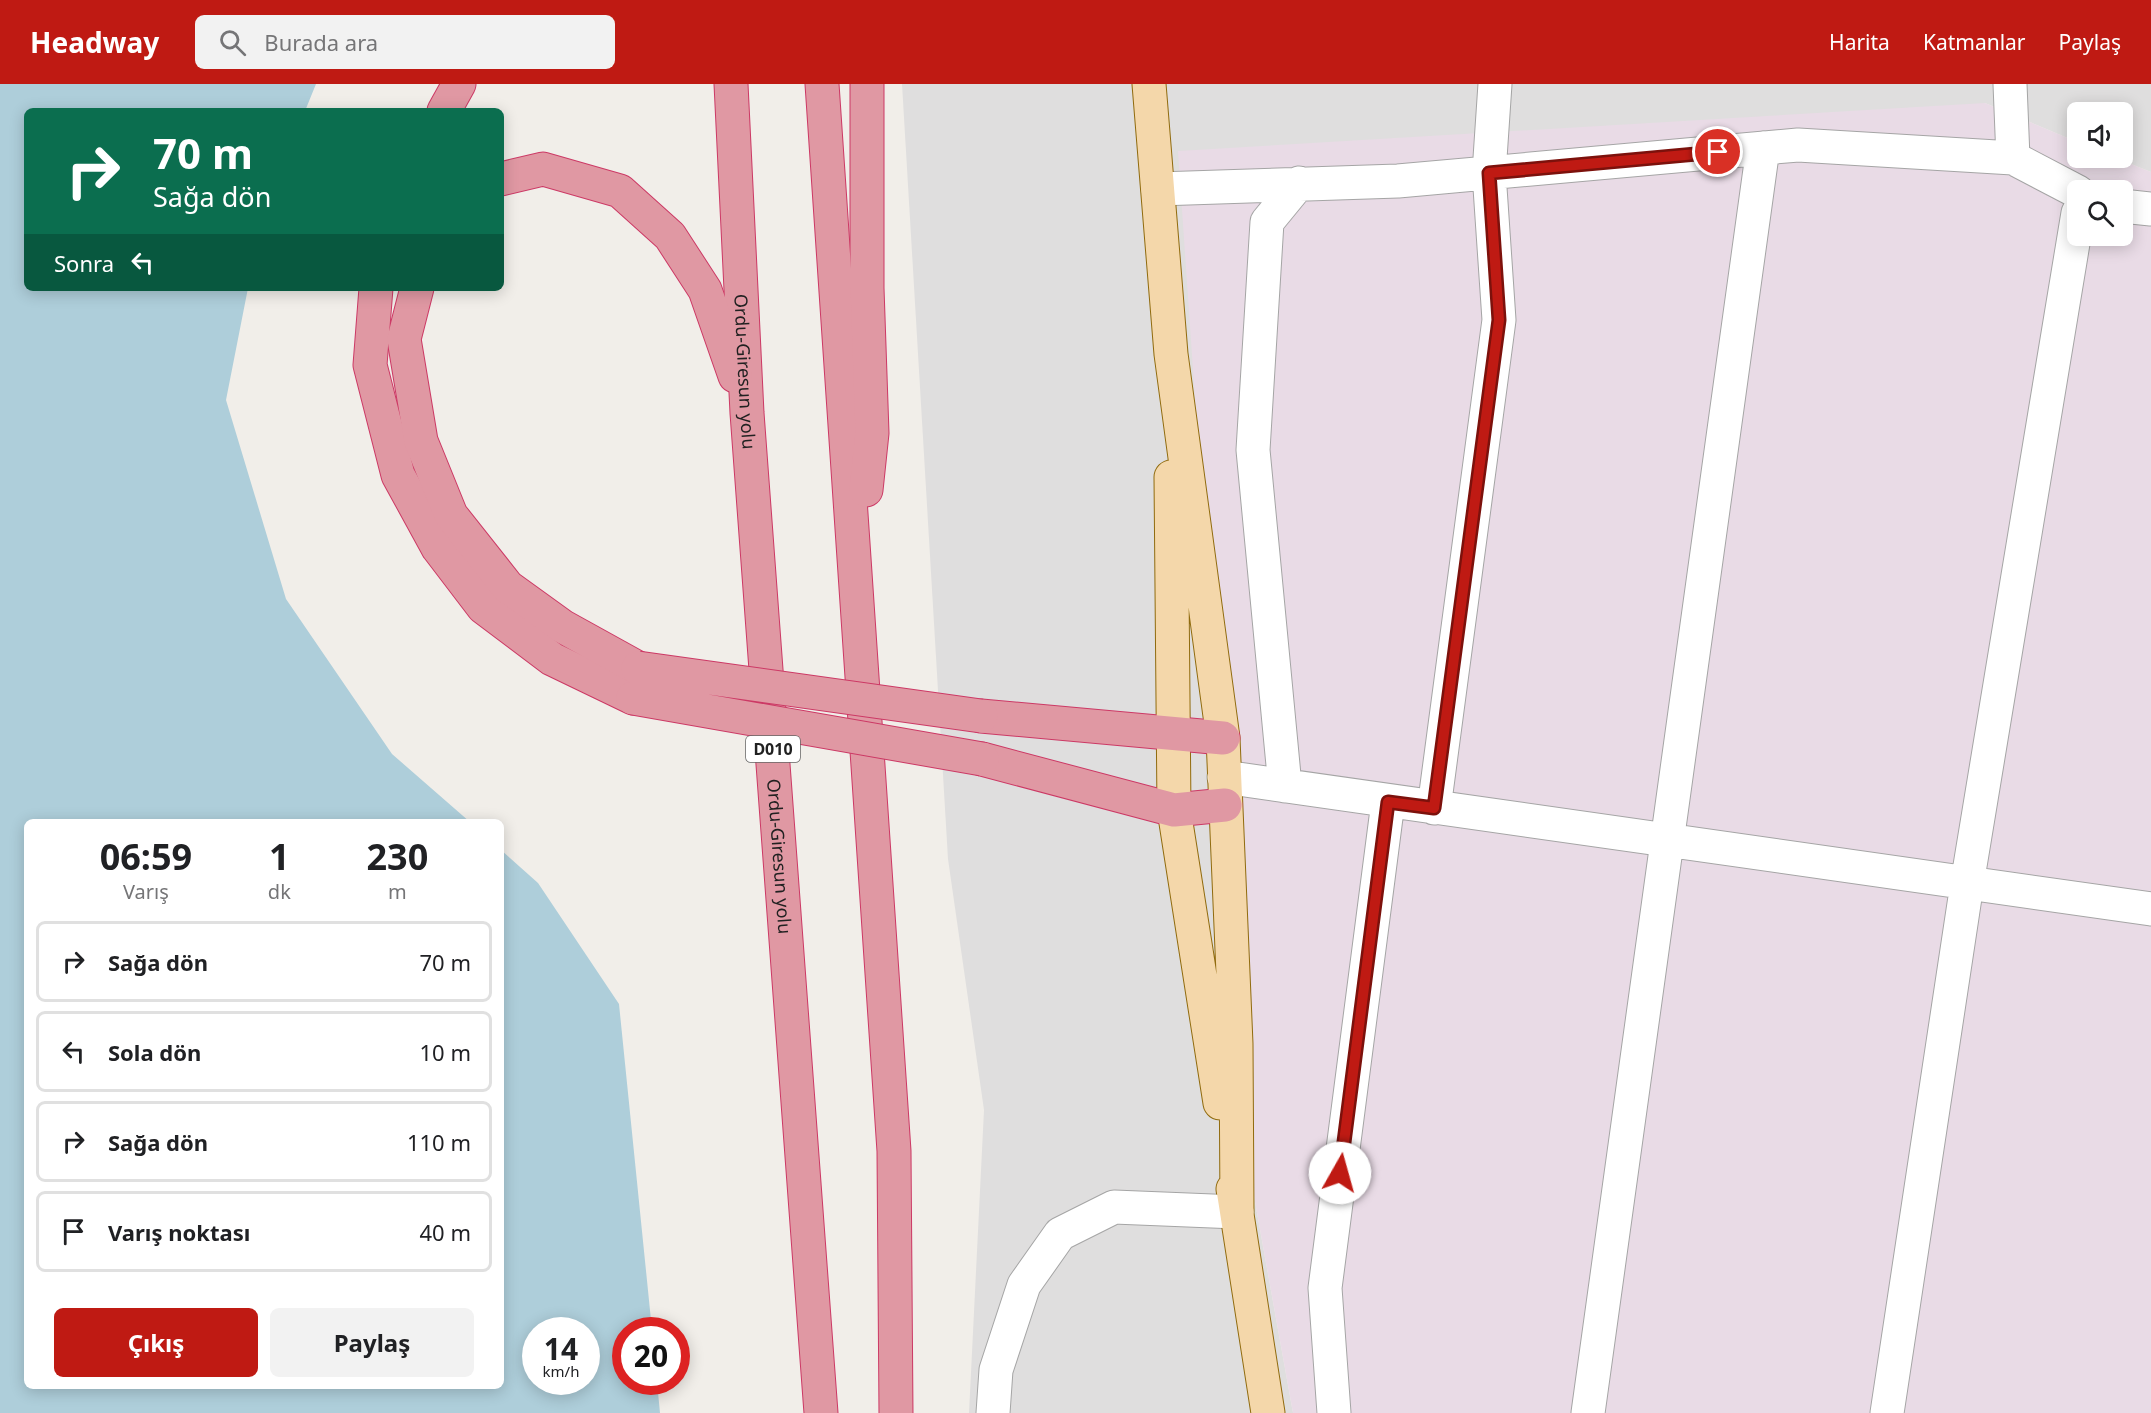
<!DOCTYPE html>
<html lang="tr">
<meta charset="utf-8">
<style>
:root{--surface:#fff;--page:#f2f2f2;--text:#202124;--muted:#757577;--line:#e0e0e0;--accent:#bf1a13}
body{margin:0;font-family:"Noto Sans",sans-serif;background:var(--page);color:var(--text);height:100vh;display:flex;flex-direction:column;font-size:22px;white-space:nowrap}
*{box-sizing:border-box;margin:0}
p{font-size:20px;color:var(--muted)}
.icon{flex:none;width:33px;height:33px;fill:none;stroke:currentColor;stroke-width:2;stroke-linecap:round;stroke-linejoin:round}
.map{position:relative;flex:1;overflow:hidden}
.panel{position:absolute;left:24px;top:735px;width:480px;height:570px;display:flex;flex-direction:column;background:var(--surface);border-radius:9px;box-shadow:0 3px 15px #0003}
.panel>*{flex:none}
.top-card{position:absolute;left:24px;top:24px;width:480px;height:183px;border-radius:9px;box-shadow:0 3px 15px #0003;background:#0b6e4f;color:#fff;overflow:hidden}
.buttons{position:absolute;left:2067px;top:18px;display:grid;gap:12px}
.buttons a{display:grid;place-items:center;width:66px;height:66px;border-radius:9px;background:var(--surface);box-shadow:0 3px 15px #0003;font-size:30px}
.speed{position:absolute;left:522px;top:1233px;display:flex;gap:12px;font-size:30px;font-weight:700;text-align:center}
.speed>*{display:grid;place-content:center;width:78px;height:78px;border-radius:50%;background:var(--surface);box-shadow:0 3px 15px #0003;line-height:1}
.speed small{font-size:15px;font-weight:400}
.speed .limit{border:9px solid #d22;background:#fff;color:#111}
.pin{position:absolute;display:grid;place-items:center;width:51px;height:51px;color:#fff;margin:-26px;border:3px solid #fff;border-radius:50%;box-shadow:0 2px 6px #0007}
.me{position:absolute;width:66px;margin:-33px;rotate:7deg;stroke-linejoin:round;filter:drop-shadow(0 0 4px #0008)}
.turn{display:flex;align-items:center;gap:21px;height:126px;padding:0 30px;font-size:27px}
.turn .icon{width:78px;height:78px;stroke-width:2.5}
.turn b{display:block;font-size:42px;line-height:51px}
.then{display:flex;align-items:center;height:57px;padding:0 30px;background:#0003;gap:12px;font-size:22px}
.eta{display:flex;justify-content:space-evenly;align-items:center;height:102px;text-align:center}
.eta b{font-size:36px;font-weight:700;line-height:42px}
.button{display:flex;gap:12px;margin-top:auto;padding:12px 30px}
.button a{flex:1;height:69px;border-radius:9px;background:var(--accent);color:#fff;font-size:24px;font-weight:700;line-height:69px;text-align:center}
.button a+a{background:var(--page);color:var(--text)}
ul{padding:0;list-style:none}
li{display:flex;align-items:center;gap:18px;height:81px;margin:0 12px 9px;padding:0 18px;border:3px solid var(--line);border-radius:9px}
li div{flex:1}
li b{display:block;font-size:22px}
li em{font-style:normal}
header{display:flex;align-items:center;gap:36px;box-sizing:border-box;height:84px;padding:0 30px;background:var(--accent);color:#fff}
header strong{font-size:28px}
nav{display:flex;gap:33px;margin-inline-start:auto;font-size:21px}
.search{width:420px;height:54px;background:var(--page);display:flex;align-items:center;gap:15px;box-sizing:border-box;padding:0 21px;border-radius:9px;color:var(--muted);font-size:22px}
.map>svg:first-child{display:block}
.residential{fill:#dfdede}
.industrial{fill:#e9dbe6;fill-rule:evenodd}
.water{fill:#aeceda;fill-rule:evenodd}
.lines{fill:none;stroke-linecap:round;stroke-linejoin:round}
.minor-casing{stroke:#a5a5a5;stroke-width:35}
.major-casing{stroke:#906b0e;stroke-width:35}
.highway-casing{stroke:#cc3965;stroke-width:35}
.minor{stroke:#fff;stroke-width:33}
.major{stroke:#f4d7aa;stroke-width:33}
.highway{stroke:#e098a3;stroke-width:33}
.highway-bridge-casing{stroke:#cc3965;stroke-width:35;stroke-linecap:butt}
.highway-bridge{stroke:#e098a3;stroke-width:33}
.route-casing{stroke:#7c110c;stroke-width:15}
.route{stroke:#bf1a13;stroke-width:10}
.labels{text-anchor:middle;dominant-baseline:central;stroke-width:6;stroke-linejoin:round;paint-order:stroke}
.shield{fill:#fff;stroke:#646464;stroke-width:1.5}
.shield-label{font-size:16px;font-weight:bold;fill:#212121}
.street-label{font-size:18px;fill:#212121;stroke:#fff}
</style>
<header>
<strong>Headway</strong>
<div class="search"><svg class="icon" aria-label="search" viewBox="0 0 24 24"><circle cx="10" cy="10" r="6"/><path d="M15 15l6 6"/></svg>Burada ara</div>
<nav><a>Harita</a><a>Katmanlar</a><a>Paylaş</a></nav>
</header>
<div class="map">
<svg width="2151" height="1329" viewBox="0 0 2151 1329">
<rect width="100%" height="100%" fill="#f1eee9"/>
<path class="residential" d="M902 0H2151V88L2116 74H2122V28H2078L2077 58 1985 19 1247 1073 1293 1329H969L984 1026 948 775Z"/>
<path class="industrial" d="M1985 19 2077 58 2078 74H2116L2151 88V1329H1293L1247 1073 1178 67ZM2078 106H2122V152H2078Z"/>
<path class="water" d="M0 0H316L305 27H27V204H248L226 316 286 515 392 670 470 738H27V1302H501V766L538 799 619 920 652 1246H626V1298H657L660 1329H0ZM536 1246H586V1298H536Z"/>
<g class="lines">
<g class="minor-casing">
<path id="minor" d="M2010 0 2013 74
M1158 105 1398 97 1798 61 2013 74 2078 108
M2122 122 2151 125
M1224 693 2151 825
M1285 702 1253 366 1267 138 1299 99
M1434 724 1499 236 1489 89 1495 0
M993 1329 996 1286 1024 1201 1060 1150 1114 1123 1237 1128
M1334 1329 1325 1204 1388 718
M1588 1329 1763 64
M1887 1329 1967 800 2078 129"/>
</g>
<g class="major-casing">
<path id="major" d="M1149 0 1171 270 1223 654 1236 960 1237 1128
M1171 393 1174 726 1220 1019
M1233 1105 1268 1329"/>
</g>
<g class="highway-casing">
<g id="highway">
<path id="s1" d="M731 0 747 329 821 1329"/>
<path d="M822 0 894 1067 896 1329"/>
<path d="M444 27 459 0"/>
<path d="M501 95 543 85 620 107 670 152 705 206 735 292"/>
<path d="M376 204 370 281 398 391 438 464 483 523 552 575 633 614"/>
<path d="M417 204 404 255 421 357 451 431 508 503 562 542 638 584"/>
<path d="M866 406 872 349 867 204V0"/>
<path d="M981 632 1223 654"/>
<path d="M982 675 1174 726 1225 721"/>
</g>
</g>
<use href="#minor" class="minor"/>
<use href="#major" class="major"/>
<use href="#highway" class="highway"/>
<g class="highway-bridge-casing">
<path id="highway-bridge" d="M638 584 981 632
M633 614 982 675"/>
</g>
<use href="#highway-bridge" class="highway-bridge"/>
</g>
<g class="lines">
<g class="route-casing">
<path id="route" d="M1340 1089 1388 718 1434 724 1499 236 1489 89 1718 68"/>
</g>
<use href="#route" class="route"/>
</g>
<g class="labels">
<rect class="shield" x="746" y="652" width="54" height="26" rx="4.5"/>
<g class="shield-label">
<text x="773" y="665">D010</text>
</g>
<g class="street-label">
<text stroke="none"><textPath href="#s1" startOffset="288">Ordu-Giresun yolu</textPath></text>
<text stroke="none"><textPath href="#s1" startOffset="774">Ordu-Giresun yolu</textPath></text>
</g>
</g>
</svg>
<div class="buttons">
<a><svg class="icon" aria-label="sound" viewBox="0 0 24 24"><path d="M4 9h4l5-4v14l-5-4H4zM17 9q2 3 0 6"/></svg></a>
<a><svg class="icon" aria-label="search" viewBox="0 0 24 24"><circle cx="10" cy="10" r="6"/><path d="M15 15l6 6"/></svg></a>
</div>
<div class="speed"><div>14<small>km/h</small></div><div class="limit">20</div></div>
<div class="pin" style="left:1718px;top:68px;background:#d93025"><svg class="icon" aria-label="arrive" viewBox="0 0 24 24"><path d="M6 21V4h12l-3 4 3 4H6"/></svg></div>
<svg class="me" style="left:1340px;top:1089px" viewBox="-20 -20 40 40"><circle r="19" fill="#fff"/><path d="M0-13L10 11 0 6-10 11z" fill="#bf1a13"/></svg>
<div class="top-card">
<div class="turn"><svg class="icon" aria-label="right" viewBox="0 0 24 24"><path d="M7 20v-9h11M14 6l5 5-5 5"/></svg><div><b>70 m</b>Sağa dön</div></div>
<div class="then">Sonra<svg class="icon" aria-label="left" viewBox="0 0 24 24"><path d="M17 20v-9H6M10 6l-5 5 5 5"/></svg></div>
</div>
<section class="panel">
<div class="eta">
<div><b>06:59</b><p>Varış</p></div>
<div><b>1</b><p>dk</p></div>
<div><b>230</b><p>m</p></div>
</div>
<ul>
<li><svg class="icon" aria-label="right" viewBox="0 0 24 24"><path d="M7 20v-9h11M14 6l5 5-5 5"/></svg><div><b>Sağa dön</b></div><em>70 m</em></li>
<li><svg class="icon" aria-label="left" viewBox="0 0 24 24"><path d="M17 20v-9H6M10 6l-5 5 5 5"/></svg><div><b>Sola dön</b></div><em>10 m</em></li>
<li><svg class="icon" aria-label="right" viewBox="0 0 24 24"><path d="M7 20v-9h11M14 6l5 5-5 5"/></svg><div><b>Sağa dön</b></div><em>110 m</em></li>
<li><svg class="icon" aria-label="arrive" viewBox="0 0 24 24"><path d="M6 21V4h12l-3 4 3 4H6"/></svg><div><b>Varış noktası</b></div><em>40 m</em></li>
</ul>
<div class="button"><a>Çıkış</a><a>Paylaş</a></div>
</section>
</div>
